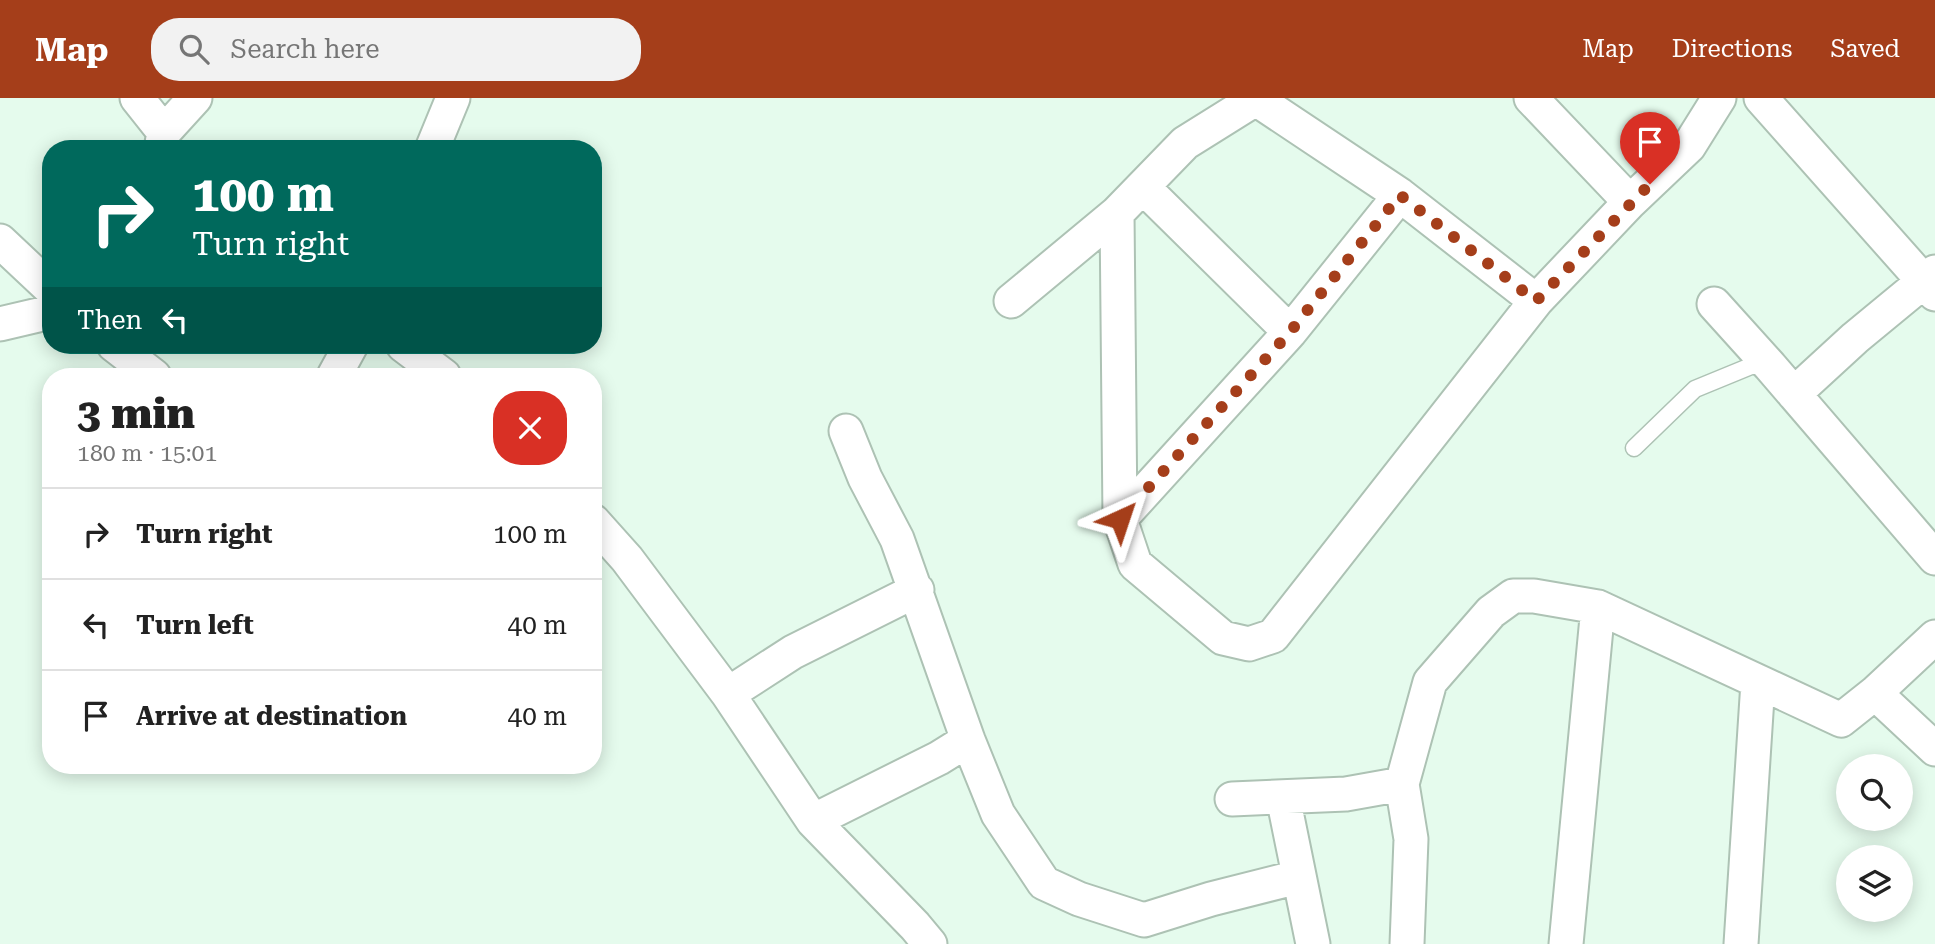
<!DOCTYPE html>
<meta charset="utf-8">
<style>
:root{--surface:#fff;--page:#f2f2f2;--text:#222;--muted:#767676;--line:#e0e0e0;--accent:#a53e1a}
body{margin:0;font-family:"Roboto Serif",serif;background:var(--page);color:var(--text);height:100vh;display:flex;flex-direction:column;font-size:26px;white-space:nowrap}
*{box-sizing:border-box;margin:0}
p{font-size:23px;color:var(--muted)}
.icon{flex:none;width:38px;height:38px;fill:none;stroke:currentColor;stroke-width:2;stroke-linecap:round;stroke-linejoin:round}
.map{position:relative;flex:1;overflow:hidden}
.panel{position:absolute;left:42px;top:270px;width:560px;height:406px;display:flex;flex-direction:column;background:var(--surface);border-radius:28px;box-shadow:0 4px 18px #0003}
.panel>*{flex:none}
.top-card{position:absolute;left:42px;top:42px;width:560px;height:214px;border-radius:28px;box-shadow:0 4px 18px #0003;background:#00695c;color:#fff;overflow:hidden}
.controls{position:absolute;left:1836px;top:656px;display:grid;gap:14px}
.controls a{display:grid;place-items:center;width:77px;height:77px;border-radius:50%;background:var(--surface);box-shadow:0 4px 18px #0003;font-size:35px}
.pin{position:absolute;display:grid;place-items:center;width:60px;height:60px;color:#fff;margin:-72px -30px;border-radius:50% 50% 50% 0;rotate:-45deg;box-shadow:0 0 7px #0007}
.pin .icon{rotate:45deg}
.me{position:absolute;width:77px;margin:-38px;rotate:42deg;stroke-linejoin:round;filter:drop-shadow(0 0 5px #0008)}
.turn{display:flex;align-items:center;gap:24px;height:147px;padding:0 35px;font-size:32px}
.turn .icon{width:91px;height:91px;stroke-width:2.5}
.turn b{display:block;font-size:49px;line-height:60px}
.then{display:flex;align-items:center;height:66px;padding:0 35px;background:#0003;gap:14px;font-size:26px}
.round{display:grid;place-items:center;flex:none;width:74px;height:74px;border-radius:28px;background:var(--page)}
.head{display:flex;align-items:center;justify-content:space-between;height:119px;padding:0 35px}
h1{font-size:42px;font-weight:800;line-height:52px}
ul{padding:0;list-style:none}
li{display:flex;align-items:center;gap:21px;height:91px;padding:0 35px;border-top:2px solid var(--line)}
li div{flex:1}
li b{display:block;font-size:26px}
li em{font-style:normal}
header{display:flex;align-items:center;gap:42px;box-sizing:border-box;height:98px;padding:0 35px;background:var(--accent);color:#fff}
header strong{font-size:33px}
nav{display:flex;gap:38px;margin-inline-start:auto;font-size:24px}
.search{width:490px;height:63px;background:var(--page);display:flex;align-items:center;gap:18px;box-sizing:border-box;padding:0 24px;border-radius:28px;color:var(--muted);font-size:26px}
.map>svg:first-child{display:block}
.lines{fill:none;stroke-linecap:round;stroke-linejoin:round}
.service-casing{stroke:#adc2b4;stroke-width:19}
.minor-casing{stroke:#adc2b4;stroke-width:37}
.service{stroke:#fff;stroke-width:16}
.minor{stroke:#fff;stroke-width:33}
.route{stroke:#a53e1a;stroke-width:12;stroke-dasharray:0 21.6}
</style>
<header>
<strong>Map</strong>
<div class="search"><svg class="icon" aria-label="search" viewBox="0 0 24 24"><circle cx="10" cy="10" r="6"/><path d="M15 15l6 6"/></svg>Search here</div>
<nav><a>Map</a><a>Directions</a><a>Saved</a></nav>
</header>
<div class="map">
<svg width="1935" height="846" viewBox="0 0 1935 846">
<rect width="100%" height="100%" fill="#e5fbed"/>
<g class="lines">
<g class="service-casing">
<path id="service" d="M1634 350 1695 291 1751 268H1768"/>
</g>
<g class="minor-casing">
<path id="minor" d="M137 0 164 34
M1531 0 1630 104
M1761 0 1935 196
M1256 1 1400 97 1536 203
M161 51 164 34 195 0
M432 51 453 0
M1143 89 1290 234
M1117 115 1120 421 1135 466 1223 540 1249 546 1273 538 1536 203 1630 104 1689 48 1719 0
M0 143 51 191
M1011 203 1117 115 1185 45 1257 0
M1714 206 1770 268 1935 460
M0 226 51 214
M114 247 154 278
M403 247 444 278
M334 278 351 247
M1794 296 1855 240 1935 174
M846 333 865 380 897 441 968 642 998 716 1044 785 1079 801 1144 822 1211 801 1298 779
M1120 421 1290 234 1400 97
M593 423 627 461 728 596 813 723 915 828 930 846
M1875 595 1935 651
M728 596 793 554 917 492
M1283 699 1313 846
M1232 701 1346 696 1402 686
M813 723 939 660 968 642
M1407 846 1411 741 1402 686 1430 584 1491 514 1513 498H1534L1598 509 1841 622 1875 595 1935 539
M1566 846 1598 509
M1741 846 1758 584"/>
</g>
<use href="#service" class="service"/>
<use href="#minor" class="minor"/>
</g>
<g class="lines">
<path class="route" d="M1120 421 1290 234 1400 97 1536 203 1650 86"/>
</g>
</svg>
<div class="controls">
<a><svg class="icon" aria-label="search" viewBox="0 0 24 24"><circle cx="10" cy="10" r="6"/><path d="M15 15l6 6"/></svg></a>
<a><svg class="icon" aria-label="layers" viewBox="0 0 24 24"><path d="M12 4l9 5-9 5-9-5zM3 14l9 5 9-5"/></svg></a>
</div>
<div class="pin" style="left:1650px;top:86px;background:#d93025"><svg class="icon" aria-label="arrive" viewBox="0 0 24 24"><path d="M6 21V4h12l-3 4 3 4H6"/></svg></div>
<svg class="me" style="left:1120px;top:421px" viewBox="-20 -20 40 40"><path d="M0-17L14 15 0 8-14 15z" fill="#a53e1a" stroke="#fff" stroke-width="4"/></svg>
<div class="top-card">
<div class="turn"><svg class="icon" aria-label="right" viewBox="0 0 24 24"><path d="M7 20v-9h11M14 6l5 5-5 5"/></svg><div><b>100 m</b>Turn right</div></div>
<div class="then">Then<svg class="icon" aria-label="left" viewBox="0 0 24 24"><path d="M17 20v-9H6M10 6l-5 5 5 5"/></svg></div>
</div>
<section class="panel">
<div class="head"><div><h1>3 min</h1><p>180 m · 15:01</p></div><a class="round" style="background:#d93025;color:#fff"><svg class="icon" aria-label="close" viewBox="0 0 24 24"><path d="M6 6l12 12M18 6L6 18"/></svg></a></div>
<ul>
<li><svg class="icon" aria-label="right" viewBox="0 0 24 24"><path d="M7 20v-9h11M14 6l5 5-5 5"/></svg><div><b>Turn right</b></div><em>100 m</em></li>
<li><svg class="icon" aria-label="left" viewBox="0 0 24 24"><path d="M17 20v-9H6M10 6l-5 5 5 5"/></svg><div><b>Turn left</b></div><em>40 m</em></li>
<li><svg class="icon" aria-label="arrive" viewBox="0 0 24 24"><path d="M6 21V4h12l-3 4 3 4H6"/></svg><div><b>Arrive at destination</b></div><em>40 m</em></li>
</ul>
</section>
</div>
